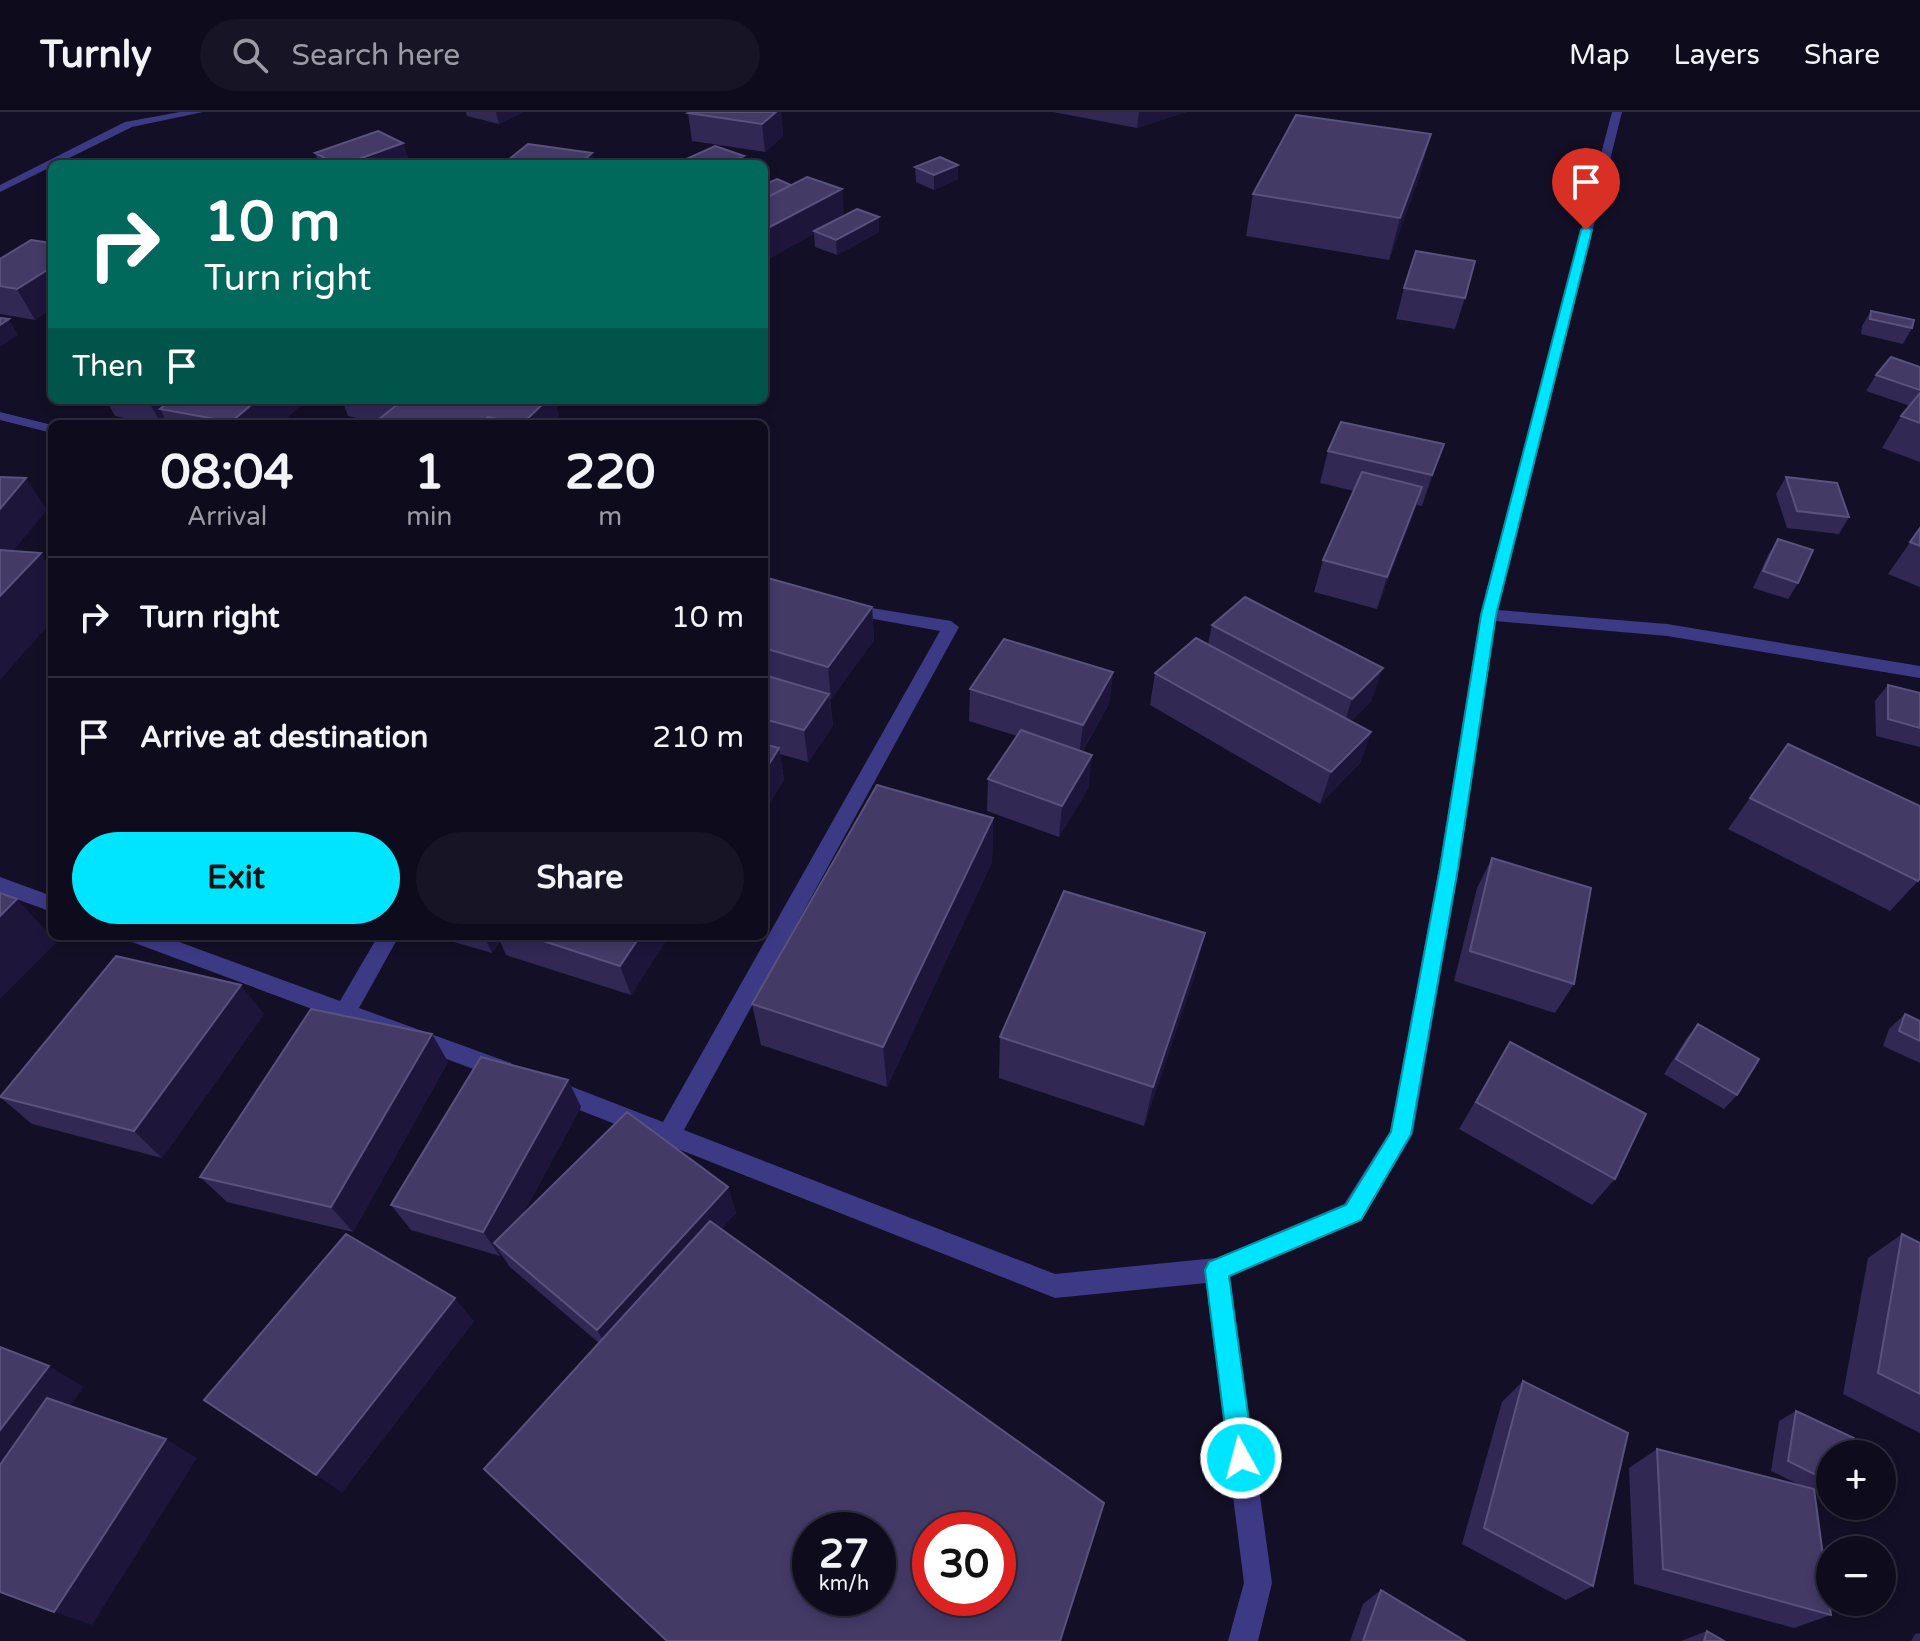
<!DOCTYPE html>
<meta charset="utf-8">
<style>
:root{--surface:#0e0b1c;--page:#171425;--text:#f1f3f6;--muted:#9b9ba3;--line:#2e2b3b;--accent:#00e5ff}
body{margin:0;font-family:"Varela Round",sans-serif;background:var(--page);color:var(--text);height:100vh;display:flex;flex-direction:column;font-size:30px;white-space:nowrap}
*{box-sizing:border-box;margin:0}
p{font-size:26px;color:var(--muted)}
.icon{flex:none;width:44px;height:44px;fill:none;stroke:currentColor;stroke-width:2;stroke-linecap:round;stroke-linejoin:round}
.map{position:relative;flex:1;overflow:hidden}
.side{position:absolute;left:48px;top:308px;width:720px;height:520px;display:flex;flex-direction:column;background:var(--surface);border-radius:12px;box-shadow:0 4px 12px #0003,0 0 0 2px var(--line)}
.side>*{flex:none}
.banner{position:absolute;left:48px;top:48px;width:720px;height:244px;border-radius:12px;box-shadow:0 4px 12px #0003,0 0 0 2px var(--line);background:#00695c;color:#fff;overflow:hidden}
.fabs{position:absolute;left:1816px;top:1328px;display:grid;gap:16px}
.fabs a{display:grid;place-items:center;width:80px;height:80px;border-radius:50%;background:var(--surface);box-shadow:0 4px 12px #0003,0 0 0 2px var(--line);font-size:40px}
.speed{position:absolute;left:792px;top:1400px;display:flex;gap:16px;font-size:40px;font-weight:700;text-align:center}
.speed>*{display:grid;place-content:center;width:104px;height:104px;border-radius:50%;background:var(--surface);box-shadow:0 4px 12px #0003,0 0 0 2px var(--line);line-height:1}
.speed small{font-size:20px;font-weight:400}
.speed .limit{border:12px solid #d22;background:#fff;color:#111}
.pin{position:absolute;display:grid;place-items:center;width:68px;height:68px;color:#fff;margin:-82px -34px;border-radius:50% 50% 50% 0;rotate:-45deg;box-shadow:0 0 8px #0007}
.pin .icon{rotate:45deg}
.me{position:absolute;width:88px;margin:-44px;rotate:353deg;stroke-linejoin:round;filter:drop-shadow(0 0 6px #0008)}
.turn{display:flex;align-items:center;gap:28px;height:168px;padding:0 24px;font-size:36px}
.turn .icon{width:104px;height:104px;stroke-width:2.5}
.turn b{display:block;font-size:56px;line-height:68px}
.then{display:flex;align-items:center;height:76px;padding:0 24px;background:#0003;gap:16px;font-size:30px}
.eta{display:flex;justify-content:space-evenly;align-items:center;height:136px;text-align:center}
.eta b{font-size:48px;font-weight:700;line-height:56px}
.action{display:flex;gap:16px;margin-top:auto;padding:16px 24px}
.action a{flex:1;height:92px;border-radius:48px;background:var(--accent);color:#111;font-size:32px;font-weight:700;line-height:92px;text-align:center}
.action a+a{background:var(--page);color:var(--text)}
ul{padding:0;list-style:none}
li{display:flex;align-items:center;gap:24px;height:120px;padding:0 24px;border-top:2px solid var(--line)}
li div{flex:1}
li b{display:block;font-size:30px}
li em{font-style:normal}
header{display:flex;align-items:center;gap:48px;box-sizing:border-box;height:112px;padding:0 40px;background:var(--surface);border-bottom:2px solid var(--line)}
header strong{font-size:38px}
nav{display:flex;gap:44px;margin-inline-start:auto;font-size:28px}
.search{width:560px;height:72px;background:var(--page);display:flex;align-items:center;gap:20px;box-sizing:border-box;padding:0 28px;border-radius:44px;color:var(--muted);font-size:30px}
.map>svg:first-child{display:block}
.lines{fill:none;stroke-linecap:round;stroke-linejoin:round}
.minor{fill:#3d3a85;fill-rule:evenodd}
.wall{fill:#312854}
.shaded-wall{fill:#1d163a}
.building{fill:#433a66;stroke:#5a527e;stroke-width:2;fill-rule:evenodd}
.route{fill:#00e5ff;stroke:#0095a6;stroke-width:2}
</style>
<header>
<strong>Turnly</strong>
<div class="search"><svg class="icon" aria-label="search" viewBox="0 0 24 24"><circle cx="10" cy="10" r="6"/><path d="M15 15l6 6"/></svg>Search here</div>
<nav><a>Map</a><a>Layers</a><a>Share</a></nav>
</header>
<div class="map">
<svg width="1920" height="1529" viewBox="0 0 1920 1529">
<rect width="100%" height="100%" fill="#130f26"/>
<g class="lines">
<path class="minor" d="M180 0H203L132 15 0 80V73L125 10Z
M1612 0H1622L1498 498 1667 512 1920 554V566L1667 524 1495 509 1459 756 1413 1022 1362 1108 1230 1165 1272 1471 1258 1529H1228L1244 1471 1206 1171 1055 1186 544 984 541 977 544 970 552 967 663 1010 940 519 841 501 839 497 841 493 847 492 951 509 959 515 684 1018 1055 1162 1216 1146 1344 1092 1390 1019 1439 756 1480 503Z
M0 300 52 313V321L0 308Z
M0 765 52 784V800L0 781Z
M129 824H163L340 889 378 824H399L359 896 511 951 514 958 511 965 503 968 132 830Z"/>
</g>
<path class="wall" d="M466 0H523L499 12 467 4Z
M781 0 783 24 765 40 692 29 688 1Z
M1053 0H1186L1137 16Z
M403 31 408 46 390 52H319L315 41Z
M958 53V67L934 78 916 70 915 55Z
M1420 63 1389 148 1246 124 1253 82Z
M791 73 842 77 843 104 879 105V120L837 143 815 135 814 122Z
M52 131V196L35 208 0 202V147Z
M1404 176 1465 186 1455 217 1396 207Z
M1871 199 1912 216 1903 232 1861 222 1862 214Z
M1920 255V350L1882 336 1901 304 1910 294 1866 279 1876 263Z
M106 288H307L280 312H150L115 304Z
M342 288H557L555 290 561 312H373L376 310 348 304Z
M1444 332 1422 394 1416 393 1377 497 1314 480 1323 448 1354 379 1320 371 1328 339Z
M1786 365 1849 405 1839 422 1787 416 1776 382Z
M1920 416V475L1888 462Z
M1778 427 1798 471 1788 487 1753 476 1768 443Z
M764 465 872 495 874 528 831 587H830L833 614 808 650 780 642 784 668 764 700Z
M1212 513 1372 588 1351 609 1371 620 1360 651 1320 692 1150 593 1155 561 1208 532Z
M1113 560 1109 592 1082 640 1089 675 1059 725 987 699 988 667 1017 624 969 609 970 577Z
M1888 573 1920 581V635L1876 624 1875 589Z
M1788 632 1918 769 1890 799 1728 717Z
M993 706 992 750 887 975 761 933 752 892Z
M1492 746 1574 872 1555 901 1454 869 1477 776Z
M433 824H669L631 883 506 843 500 829 492 841Z
M1195 863 1144 1014 999 966 1000 925Z
M264 902 162 1046 32 1012 0 985Z
M1905 902 1920 909V951L1883 934 1889 917Z
M1698 912 1737 983 1724 997 1664 962 1686 927Z
M432 922 448 950 353 1120 227 1090 200 1065Z
M1510 930 1615 1067 1592 1093 1459 1017Z
M568 968 581 995 523 1102 728 1075 736 1101 599 1231 510 1155 501 1142 500 1144 411 1118 391 1093Z
M1902 1122 1920 1131V1321L1843 1282 1868 1146Z
M474 1209 342 1380 204 1288Z
M1523 1269 1593 1474 1566 1488 1462 1432 1502 1290Z
M1796 1299 1830 1342V1386L1828 1387 1814 1380 1831 1503 1794 1516 1634 1472 1629 1356 1657 1337 1804 1375 1771 1359 1779 1309Z
M1381 1478 1465 1529H1350L1363 1492Z
M1707 1519 1724 1529H1681Z
M1920 1521V1529H1911L1915 1522Z"/>
<path class="shaded-wall" d="M496 0H523L499 12Z
M776 0H781L783 24 765 40 762 12Z
M1139 0H1186L1137 16Z
M1431 22 1420 63 1389 148 1400 106Z
M403 31 408 46 390 52H345Z
M592 41 595 52H579Z
M744 44 745 52H727Z
M958 53V67L934 78V63Z
M842 77 844 106 814 119V122L764 150V118Z
M879 105V120L837 143 836 128Z
M52 155V196L35 208 17 177Z
M9 207 18 223 0 235V213Z
M148 288H198L160 297 167 311 166 312H161Z
M257 288H307L280 312H232L231 310Z
M547 288H557L555 290 561 312H522Z
M488 305 491 312H481Z
M1444 332 1433 364 1422 394 1432 363Z
M26 366 47 398 0 455V397Z
M1422 375 1412 407 1377 497 1387 465Z
M41 441 52 457V509L0 568V484Z
M872 495 874 528 831 587 828 555Z
M1383 556 1372 588 1342 619 1352 587Z
M1113 560 1109 592 1079 644 1083 613Z
M829 582 833 614 808 650 804 618Z
M1371 620 1360 651 1320 692 1331 660Z
M779 636 784 668 764 700V660Z
M1092 643 1089 675 1059 725 1062 694Z
M993 706 992 750 887 975 883 935Z
M17 787 57 830 0 887V804Z
M1205 821 1195 863 1144 1014 1153 975Z
M484 824H498L500 829 492 841Z
M640 824H669L631 883 620 854Z
M241 873 264 902 162 1046 134 1019Z
M432 922 448 950 353 1120 331 1095Z
M568 968 581 995 503 1139 494 1131 501 1142 500 1144 483 1120Z
M728 1075 736 1101 610 1240 597 1218Z
M455 1186 474 1209 342 1380 316 1363Z
M49 1254 84 1275 0 1389V1318Z
M166 1327 197 1346 92 1513 54 1500Z"/>
<path class="building" d="M690 0H776L762 12 688 1Z
M1296 3 1431 22 1400 106 1253 82Z
M378 19 403 31 345 52H336L315 41Z
M528 32 592 41 579 52H503Z
M715 34 744 44 727 52H689L682 49Z
M940 45 958 53 934 63 915 55Z
M807 65 842 77 764 118V87Z
M777 67 791 73 764 87V73Z
M857 97 879 105 836 128 814 119Z
M31 128 52 131V155L17 177 0 174V147Z
M1416 139 1475 149 1465 186 1404 176Z
M1871 199 1914 208 1912 216 1870 207Z
M0 206 9 207 0 213Z
M1891 245 1920 255V278L1876 263Z
M1920 281V311L1901 304Z
M171 288H257L231 310 160 297Z
M403 288H547L522 312 488 305 481 312H373Z
M1341 310 1444 332 1432 363 1328 339Z
M1362 360 1422 375 1387 465 1323 448Z
M0 365 26 366 0 397Z
M1786 365 1837 371 1849 405 1797 399Z
M1920 416V434L1910 430Z
M1778 427 1813 438 1798 471 1763 459Z
M0 438 41 441 0 484Z
M764 465 872 495 828 555 764 536Z
M1245 485 1383 556 1352 587 1212 513Z
M1196 526 1371 620 1331 660 1155 561Z
M1004 527 1113 560 1083 613 970 577Z
M764 563 829 582 804 618 764 607Z
M1888 573 1920 581V616L1888 607Z
M1021 618 1092 643 1062 694 988 667Z
M764 632 779 636 764 660Z
M1788 632 1920 694V766L1918 769 1750 686Z
M877 673 993 706 883 935 752 892Z
M1492 746 1591 776 1574 872 1470 839Z
M1064 779 1205 821 1153 975 1000 925Z
M0 781 17 787 0 804Z
M528 824H640L620 854Z
M116 844 241 873 134 1019 0 985Z
M311 897 432 922 331 1095 200 1065Z
M1905 902 1920 909V929L1899 919Z
M1698 912 1759 947 1737 983 1676 947Z
M1510 930 1646 1002 1615 1067 1476 990Z
M481 945 568 968 483 1120 391 1093Z
M627 1000 728 1075 597 1218 494 1131Z
M710 1109 1104 1391 1060 1529H667L484 1357ZM810 1418H878V1486H810ZM930 1418H998V1486H930Z
M346 1122 455 1186 316 1363 204 1288Z
M1902 1122 1920 1131V1282L1878 1261Z
M0 1235 49 1254 0 1318Z
M1523 1269 1628 1321 1593 1474 1484 1416Z
M47 1286 166 1327 54 1500 0 1480V1353Z
M1796 1299 1854 1326 1852 1342H1830V1370L1788 1349Z
M1657 1337 1814 1377 1831 1503 1663 1457Z
M1381 1478 1465 1529H1363Z
M1707 1519 1724 1529H1704Z"/>
<path class="route" d="M1586 115 1592 118 1496 503 1458 756 1411 1022 1361 1108 1229 1164 1254 1346 1250 1355 1241 1358 1232 1355 1229 1346 1205 1158 1209 1150 1346 1093 1391 1020 1440 756 1481 503 1581 118Z"/>
</svg>
<div class="fabs">
<a>+</a>
<a>−</a>
</div>
<div class="speed"><div>27<small>km/h</small></div><div class="limit">30</div></div>
<div class="pin" style="left:1586px;top:118px;background:#d93025"><svg class="icon" aria-label="arrive" viewBox="0 0 24 24"><path d="M6 21V4h12l-3 4 3 4H6"/></svg></div>
<svg class="me" style="left:1241px;top:1346px" viewBox="-20 -20 40 40"><circle r="17" fill="#00e5ff" stroke="#fff" stroke-width="3"/><path d="M0-11L8 9 0 5-8 9z" fill="#fff"/></svg>
<div class="banner">
<div class="turn"><svg class="icon" aria-label="right" viewBox="0 0 24 24"><path d="M7 20v-9h11M14 6l5 5-5 5"/></svg><div><b>10 m</b>Turn right</div></div>
<div class="then">Then<svg class="icon" aria-label="arrive" viewBox="0 0 24 24"><path d="M6 21V4h12l-3 4 3 4H6"/></svg></div>
</div>
<section class="side">
<div class="eta">
<div><b>08:04</b><p>Arrival</p></div>
<div><b>1</b><p>min</p></div>
<div><b>220</b><p>m</p></div>
</div>
<ul>
<li><svg class="icon" aria-label="right" viewBox="0 0 24 24"><path d="M7 20v-9h11M14 6l5 5-5 5"/></svg><div><b>Turn right</b></div><em>10 m</em></li>
<li><svg class="icon" aria-label="arrive" viewBox="0 0 24 24"><path d="M6 21V4h12l-3 4 3 4H6"/></svg><div><b>Arrive at destination</b></div><em>210 m</em></li>
</ul>
<div class="action"><a>Exit</a><a>Share</a></div>
</section>
</div>
